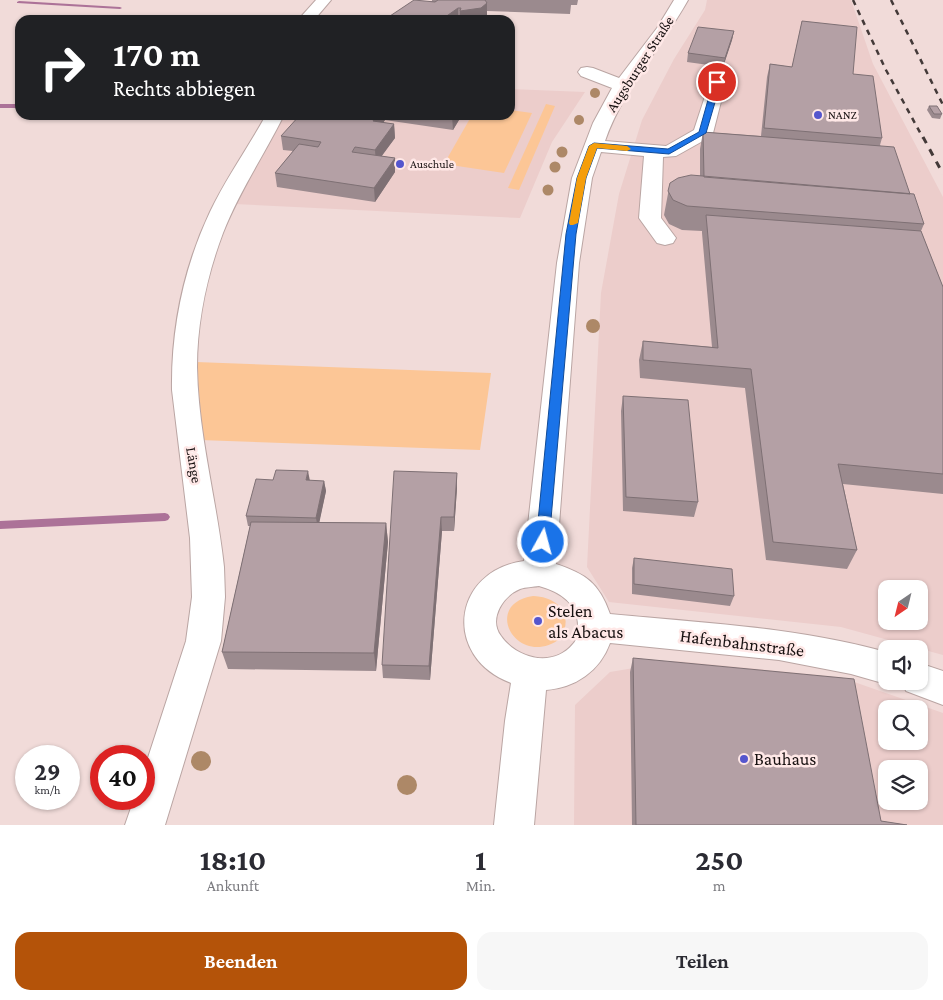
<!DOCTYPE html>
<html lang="de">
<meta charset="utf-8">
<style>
:root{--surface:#fff;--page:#f7f7f7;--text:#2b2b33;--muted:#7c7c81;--accent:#b45309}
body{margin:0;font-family:"Crimson Pro",serif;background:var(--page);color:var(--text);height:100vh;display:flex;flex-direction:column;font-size:19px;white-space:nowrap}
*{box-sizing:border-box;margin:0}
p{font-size:16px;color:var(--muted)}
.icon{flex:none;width:28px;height:28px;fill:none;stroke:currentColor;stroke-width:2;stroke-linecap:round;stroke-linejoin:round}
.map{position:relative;height:825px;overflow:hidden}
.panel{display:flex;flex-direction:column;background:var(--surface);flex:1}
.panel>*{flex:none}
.top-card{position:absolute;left:15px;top:15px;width:500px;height:105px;border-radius:15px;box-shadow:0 1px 4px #0004;background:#202124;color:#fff;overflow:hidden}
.needle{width:32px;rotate:215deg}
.fabs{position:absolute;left:878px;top:580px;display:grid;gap:10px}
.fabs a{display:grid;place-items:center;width:50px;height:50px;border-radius:10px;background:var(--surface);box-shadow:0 1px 4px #0004;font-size:25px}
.speed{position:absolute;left:15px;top:745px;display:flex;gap:10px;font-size:25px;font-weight:700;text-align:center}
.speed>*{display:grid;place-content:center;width:65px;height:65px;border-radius:50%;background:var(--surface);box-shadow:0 1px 4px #0004;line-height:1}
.speed small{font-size:12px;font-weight:400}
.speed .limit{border:8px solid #d22;background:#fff;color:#111}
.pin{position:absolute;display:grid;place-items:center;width:42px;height:42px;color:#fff;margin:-21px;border:2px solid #fff;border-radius:50%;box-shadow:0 1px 5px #0007}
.me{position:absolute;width:55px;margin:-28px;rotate:7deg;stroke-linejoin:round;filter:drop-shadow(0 0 4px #0008)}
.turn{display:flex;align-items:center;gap:18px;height:105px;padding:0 15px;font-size:22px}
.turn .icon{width:65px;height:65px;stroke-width:2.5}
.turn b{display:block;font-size:35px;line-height:42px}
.eta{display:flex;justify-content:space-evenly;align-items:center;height:85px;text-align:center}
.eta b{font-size:30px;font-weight:700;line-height:35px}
.button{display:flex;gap:10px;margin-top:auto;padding:10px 15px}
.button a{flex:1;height:58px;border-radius:15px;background:var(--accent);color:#fff;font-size:20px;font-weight:700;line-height:58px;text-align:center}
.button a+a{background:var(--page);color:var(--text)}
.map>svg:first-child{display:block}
.built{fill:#eccdcb;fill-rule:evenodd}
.green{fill:#fcc696}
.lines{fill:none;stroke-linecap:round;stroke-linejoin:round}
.stream{fill:#ac7298;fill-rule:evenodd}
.minor-casing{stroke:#baa5a3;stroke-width:2}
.minor{fill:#fff;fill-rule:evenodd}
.rail-far1{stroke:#433938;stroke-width:2.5;stroke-dasharray:5.5 5.5;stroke-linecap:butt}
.rail{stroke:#433938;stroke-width:3;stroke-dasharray:7 7;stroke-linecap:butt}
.tree{fill:#ad8867}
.wall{fill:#9b8a8e}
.shaded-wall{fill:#7e7074}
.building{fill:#b4a0a5;stroke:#7e7074}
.route{fill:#1a73e8;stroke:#114b97}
.slow{fill:#f59e0b}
.poi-dot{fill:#5556cd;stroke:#ffe8e7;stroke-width:2}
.labels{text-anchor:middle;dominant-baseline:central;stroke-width:5;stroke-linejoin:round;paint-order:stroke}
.far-poi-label{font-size:12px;fill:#181111;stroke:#ffe8e7;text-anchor:start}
.street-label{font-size:15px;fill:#181111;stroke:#ffe8e7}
.near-poi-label{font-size:18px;fill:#181111;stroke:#ffe8e7;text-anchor:start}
.near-street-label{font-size:18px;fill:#181111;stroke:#ffe8e7}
</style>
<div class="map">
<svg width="943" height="825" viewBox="0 0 943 825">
<rect width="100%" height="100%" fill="#f1dbd9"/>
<path class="built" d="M707 0H851L873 64 943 197V655L841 627 609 602 587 567 601 293 619 194 642 120 674 59 705 10ZM886 589H919V621H886Z
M510 89 585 92 552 142 520 218 234 204 238 191 267 147 284 115H510Z
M676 661 840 677 943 713V825H574L575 705 610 672ZM886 709H919V741H886ZM886 769H919V801H886Z"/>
<path class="green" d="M546 104 555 106 519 190 508 188Z
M510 110 532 113 504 173 444 164 472 115H510Z
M196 362 491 373 480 450 200 440Z
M533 596C558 597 574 614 561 638 518 671 480 604 533 596Z"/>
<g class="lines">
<path class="stream" d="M19 1 120 7 122 8 120 9 17 3V2Z
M0 104H20V108H0Z
M165 513 168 514 170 517 168 520 165 521 0 529V521Z"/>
<g class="minor-casing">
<path id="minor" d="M316 0H331L314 20H298Z
M674 0H688C661 48 623 89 605 141L666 146 694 130 711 78 717 77 723 78 726 82 713 133 710 137 676 156 663 157 661 218 676 238 673 243 665 245 657 243 639 218 644 156 601 152 592 178 579 263 556 564C586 574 599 583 610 614 703 623 796 627 886 652V681H893L886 684 851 674 779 660 610 643C600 671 575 688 546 690L534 825H494L505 721 511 683C442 657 452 571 524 561L557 263 572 178 593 123 612 88 581 76 578 72 581 68 587 67 593 68 619 78 657 28ZM539 586C561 592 580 605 578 630 577 635 577 640 573 644 553 668 517 659 501 636 488 619 503 596 520 589 526 587 533 587 539 586Z
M266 115H284C264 155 239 192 223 233 207 275 197 323 197 367 198 434 217 501 224 567L225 597 221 641 165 825H125L134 799H144V770L186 641 192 597 190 538 172 390C171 329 184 267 210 212 226 178 248 148 266 115Z
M919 663 943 671V705L906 691 902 681H919Z"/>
</g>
<use href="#minor" class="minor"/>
<path class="rail-far1" d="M853 0 886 70 923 138
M891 0 943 105"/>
<path class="rail" d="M923 137 943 174"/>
</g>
<g class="tree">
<circle cx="595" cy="93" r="5"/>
<circle cx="579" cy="120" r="5"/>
<circle cx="562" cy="152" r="5.5"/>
<circle cx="555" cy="167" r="5.5"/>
<circle cx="548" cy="190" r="5.5"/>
<circle cx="593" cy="326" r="7"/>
<circle cx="201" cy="761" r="10"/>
<circle cx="407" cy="785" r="10"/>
</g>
<path class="wall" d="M432 0H578L577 5H571L570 14 487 11V18L484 20H384L432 1Z
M802 21 853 74 882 138 880 145 910 194 924 224 921 231 943 287V494L843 484 857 550 847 569 766 560 745 388 640 378 639 360 643 341 712 347 702 233V231L682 230 669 224 664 215 670 183 700 176V149L703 132 761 136 767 77 770 64 792 67Z
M734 31 732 40 723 67 687 62 688 53Z
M929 106 942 114 940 119 932 118 927 110Z
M344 115H462L453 130 385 120 383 123 394 124 395 138 381 156 395 158V172L375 202 277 187 275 173 293 151 283 150 281 136 342 117Z
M623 396 698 502 694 517 623 511 621 411Z
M457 473V488L454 531H442L430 680 383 678 382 665Z
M273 480 324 481 326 491 319 522 386 523 388 542 376 671 228 669 222 652 250 526H248L246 516Z
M634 558 734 596 730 606 632 594V568Z
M633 658 881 821 907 825H632L630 672Z"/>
<path class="shaded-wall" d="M487 3V18L484 20H460V11Z
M458 8V20H441Z
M734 31 732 40 723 67 725 58Z
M377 115H384L385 120 374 135 373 121Z
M453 115H462L453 130 452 116Z
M394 124 395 138 376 164 375 150Z
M395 158V172L375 202 374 188Z
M308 471 310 481 306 480Z
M457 473V488L454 531V517Z
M324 481 326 491 318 529 316 518Z
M441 517 442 531 430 680 429 666Z
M386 523 388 542 376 671 374 653Z"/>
<path class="building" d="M414 0 435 2 438 0H485L487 3 481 8 460 11 461 8H458L441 20H384Z
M802 21 857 27 853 74 873 76 882 138 764 128 770 64 792 67Z
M698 27 734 31 725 58 688 53Z
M929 106H937L942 114H934Z
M300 115H328L342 117 344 115H377L373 121 394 124 375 150 355 147 352 152 395 158 374 188 275 173 299 144 318 147 321 142 281 136Z
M703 132 894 147 910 194 704 177Z
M691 175 914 194 924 224 687 206 673 200 668 191 670 183 678 178Z
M706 215 921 231 943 287V474L838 464 857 550 773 542 751 369 643 360V341L718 348Z
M623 396 688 400 698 502 626 497Z
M276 470 308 471 306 480 324 481 316 518 246 516 256 479 273 480Z
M394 471 457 473 454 517H441L429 666 382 665Z
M251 522 386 523 374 653 222 652Z
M634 558 732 569 734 596 634 584Z
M633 658 854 679 881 821 907 825H636Z"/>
<path class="route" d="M717 80 721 82 706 133 669 154 597 148 586 178 576 234 549 542 547 545 543 547 538 545 536 542 566 234 577 178 589 146 594 143 668 149 699 132 713 82Z"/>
<path class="slow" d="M594 143 627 146 631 149 627 151 597 148 586 178 578 223 573 225H570L569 223 577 178 589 146Z"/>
<g class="poi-dot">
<circle cx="818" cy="115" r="5"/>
<circle cx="400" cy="164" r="5"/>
<circle cx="538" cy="621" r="5"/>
<circle cx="744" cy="759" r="5"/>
</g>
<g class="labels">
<g class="far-poi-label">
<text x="828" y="115">NANZ</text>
<text x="410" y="164">Auschule</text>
</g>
<g class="street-label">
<text transform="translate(640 64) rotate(-57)">Augsburger Straße</text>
<text transform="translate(194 465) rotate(80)">Länge</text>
</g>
<g class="near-poi-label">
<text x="548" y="611">Stelen<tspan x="548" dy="21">als Abacus</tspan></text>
<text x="754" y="759">Bauhaus</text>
</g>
<g class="near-street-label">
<text transform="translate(742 643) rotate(7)">Hafenbahnstraße</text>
</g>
</g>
</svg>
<div class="fabs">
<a><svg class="needle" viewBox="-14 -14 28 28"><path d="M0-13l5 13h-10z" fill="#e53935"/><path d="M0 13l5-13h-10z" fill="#7c7c81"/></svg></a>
<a><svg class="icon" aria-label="sound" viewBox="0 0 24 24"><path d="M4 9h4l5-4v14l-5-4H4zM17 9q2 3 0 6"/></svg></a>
<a><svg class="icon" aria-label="search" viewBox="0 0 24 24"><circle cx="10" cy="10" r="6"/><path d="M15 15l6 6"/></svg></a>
<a><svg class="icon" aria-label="layers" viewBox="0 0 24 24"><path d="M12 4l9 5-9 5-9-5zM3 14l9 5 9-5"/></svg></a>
</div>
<div class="speed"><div>29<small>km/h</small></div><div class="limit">40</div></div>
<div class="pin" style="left:717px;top:82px;background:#d93025"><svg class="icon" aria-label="arrive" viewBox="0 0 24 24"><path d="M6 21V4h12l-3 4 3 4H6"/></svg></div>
<svg class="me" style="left:543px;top:542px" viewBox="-20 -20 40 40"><circle r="17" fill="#1a73e8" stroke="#fff" stroke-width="3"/><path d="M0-11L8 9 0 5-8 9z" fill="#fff"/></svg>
<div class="top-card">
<div class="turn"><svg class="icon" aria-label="right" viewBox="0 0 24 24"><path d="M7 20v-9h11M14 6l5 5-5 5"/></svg><div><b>170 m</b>Rechts abbiegen</div></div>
</div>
</div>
<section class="panel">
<div class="eta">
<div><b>18:10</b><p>Ankunft</p></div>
<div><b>1</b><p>Min.</p></div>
<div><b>250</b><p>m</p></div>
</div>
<div class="button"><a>Beenden</a><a>Teilen</a></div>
</section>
